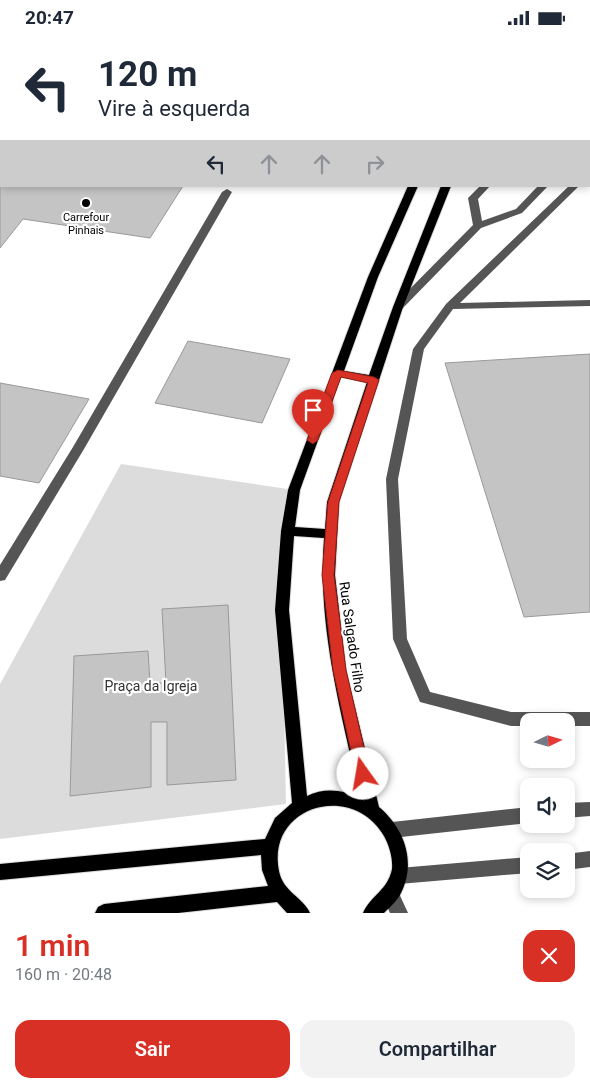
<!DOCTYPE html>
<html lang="pt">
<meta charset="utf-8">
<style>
:root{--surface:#fff;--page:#f2f2f3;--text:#1f2937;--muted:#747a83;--accent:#d93025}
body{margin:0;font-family:Roboto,sans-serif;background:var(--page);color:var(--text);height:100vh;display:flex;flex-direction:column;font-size:19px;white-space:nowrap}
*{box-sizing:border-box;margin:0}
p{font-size:16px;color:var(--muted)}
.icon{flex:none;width:28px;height:28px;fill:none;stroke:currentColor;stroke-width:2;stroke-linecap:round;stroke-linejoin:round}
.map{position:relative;height:878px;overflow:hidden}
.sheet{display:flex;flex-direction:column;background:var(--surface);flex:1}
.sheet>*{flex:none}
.top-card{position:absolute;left:0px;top:0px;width:590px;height:152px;box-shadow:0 2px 8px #0003;background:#fff;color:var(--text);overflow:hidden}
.needle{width:32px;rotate:85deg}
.controls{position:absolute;left:520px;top:678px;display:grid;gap:10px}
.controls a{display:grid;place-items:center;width:55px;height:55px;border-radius:10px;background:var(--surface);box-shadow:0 2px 8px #0003;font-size:25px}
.pin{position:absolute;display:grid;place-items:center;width:42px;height:42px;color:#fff;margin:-51px -21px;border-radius:50% 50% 50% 0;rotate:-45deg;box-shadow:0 0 5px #0007}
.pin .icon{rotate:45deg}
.me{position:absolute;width:55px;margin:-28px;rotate:347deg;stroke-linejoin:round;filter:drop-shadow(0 0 4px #0008)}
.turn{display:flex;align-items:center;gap:18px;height:105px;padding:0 15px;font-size:22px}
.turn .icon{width:65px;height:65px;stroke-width:2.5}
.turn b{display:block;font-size:35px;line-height:42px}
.lanes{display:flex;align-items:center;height:48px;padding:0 15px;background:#0003;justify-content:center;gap:25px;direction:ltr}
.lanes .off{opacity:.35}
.round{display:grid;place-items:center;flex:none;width:52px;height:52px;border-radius:15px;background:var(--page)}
.summary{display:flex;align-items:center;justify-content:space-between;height:85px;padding:0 15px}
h1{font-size:30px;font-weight:600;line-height:38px;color:var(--accent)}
.primary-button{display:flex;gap:10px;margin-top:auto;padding:10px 15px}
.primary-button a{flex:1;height:58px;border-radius:15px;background:var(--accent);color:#fff;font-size:20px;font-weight:600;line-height:58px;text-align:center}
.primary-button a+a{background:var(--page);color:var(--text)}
.status{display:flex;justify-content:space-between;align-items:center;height:35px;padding:0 25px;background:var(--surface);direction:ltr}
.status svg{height:14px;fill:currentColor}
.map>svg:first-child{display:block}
.green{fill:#dcdcdc}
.building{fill:#c4c4c4;stroke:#999}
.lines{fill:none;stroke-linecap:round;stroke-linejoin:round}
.major-casing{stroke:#dbdbdb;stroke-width:2}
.minor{fill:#555;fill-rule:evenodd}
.major{fill:#000;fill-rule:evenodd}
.route{fill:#d93025;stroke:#8d1f18}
.poi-dot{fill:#000;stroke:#fff;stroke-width:2}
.labels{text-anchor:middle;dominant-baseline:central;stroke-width:4.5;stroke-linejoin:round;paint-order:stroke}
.far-poi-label{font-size:11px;fill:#000;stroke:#fff}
.street-label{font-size:14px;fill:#000;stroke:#fff}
.park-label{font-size:14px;fill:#333;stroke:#fff}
</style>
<div class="status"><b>20:47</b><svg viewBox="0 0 49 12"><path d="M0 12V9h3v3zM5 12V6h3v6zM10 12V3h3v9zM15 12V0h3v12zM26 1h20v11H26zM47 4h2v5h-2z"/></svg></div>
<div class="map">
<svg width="590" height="878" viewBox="0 0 590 878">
<rect width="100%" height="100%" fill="#fff"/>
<path class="green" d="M327 0H556L326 1Z
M121 429 294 455 282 575 286 769 0 804V649Z"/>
<path class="building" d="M0 0H100L1 1V110Z
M0 111 1 151H183L150 203 23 184 0 213Z
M188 306 290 324 262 388 155 368Z
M590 319V577L524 582 445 328Z
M0 348 89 364 39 448 0 441Z
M228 570 236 745 167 750V687H151V752L70 761 74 621 148 616 150 648H166L162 574Z"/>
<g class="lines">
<g class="major-casing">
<path id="major" d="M408 151H418L378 242 344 336 369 340 393 272 441 151H451L403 272 339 467 335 540 346 635 379 772C405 794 417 828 400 860 396 867 389 873 384 878H363C371 860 388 855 392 834 393 823 389 810 384 801 352 746 266 771 279 836 283 857 303 862 310 878H287L277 867 178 878H95L98 872 104 869 268 851 262 835 261 820 0 845V829L265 804 275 783 292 768 275 575 281 496 288 455 368 242ZM341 342 367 347 327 467 325 494 295 492 300 455ZM294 501 324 503C317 591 341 677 360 762 342 755 325 752 307 761L289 575Z"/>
</g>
<path class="minor" d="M590 103V109L589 110V104Z
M590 134V140L589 141V135Z
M480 151H490L478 164 482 186 516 174 538 151H548L522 178 481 193 402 274H394V270L473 190 468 163Z
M569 151H579L460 268 590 265V271L453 274 424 314 398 444 407 604 430 657 511 677H590V691H566V686H529V691H511L420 667 393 604 386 444 413 314 446 269Z
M227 154 232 157 84 414 5 545 0 546V530L73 412 222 157Z
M590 767V781L566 783V768Z
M529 772V788L392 803 386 800 384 795 386 790 392 787Z
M590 816V832L566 835V819Z
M529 822V838L399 849 393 847 390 841 393 835 399 833Z
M391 852 397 854 408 878H390L382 860 385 854Z"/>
<use href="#major" class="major"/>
</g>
<path class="route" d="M338 335 374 342 379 345 339 467 334 540 346 635 370 739 368 744 363 746 358 744 356 739 333 635 322 540 328 467 368 348 341 342 318 405 313 409 307 405 332 338Z"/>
<circle class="poi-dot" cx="86" cy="168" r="5"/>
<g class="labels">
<g class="far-poi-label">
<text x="86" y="182">Carrefour<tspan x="86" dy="13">Pinhais</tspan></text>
</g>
<g class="street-label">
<text transform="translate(352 602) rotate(82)">Rua Salgado Filho</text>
</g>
<g class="park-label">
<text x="151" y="651">Praça da Igreja</text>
</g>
</g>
</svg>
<div class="controls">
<a><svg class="needle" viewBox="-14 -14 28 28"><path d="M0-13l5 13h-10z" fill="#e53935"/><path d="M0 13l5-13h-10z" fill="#747a83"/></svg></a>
<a><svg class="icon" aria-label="sound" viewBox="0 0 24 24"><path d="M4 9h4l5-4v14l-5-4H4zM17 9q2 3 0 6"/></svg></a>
<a><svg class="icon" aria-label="layers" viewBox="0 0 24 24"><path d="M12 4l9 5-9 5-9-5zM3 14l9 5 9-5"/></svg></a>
</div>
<div class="pin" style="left:313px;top:405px;background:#d93025"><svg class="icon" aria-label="arrive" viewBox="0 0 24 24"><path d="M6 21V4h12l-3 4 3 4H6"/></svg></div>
<svg class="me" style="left:363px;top:739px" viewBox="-20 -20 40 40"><circle r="19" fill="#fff"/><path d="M0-13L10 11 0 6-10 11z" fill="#d93025"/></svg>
<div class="top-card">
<div class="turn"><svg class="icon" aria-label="left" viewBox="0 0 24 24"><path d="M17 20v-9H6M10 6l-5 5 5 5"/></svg><div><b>120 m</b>Vire à esquerda</div></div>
<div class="lanes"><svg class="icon" aria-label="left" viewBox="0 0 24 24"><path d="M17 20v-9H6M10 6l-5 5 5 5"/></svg><svg class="icon off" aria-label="ahead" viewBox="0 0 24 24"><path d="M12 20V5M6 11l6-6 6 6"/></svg><svg class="icon off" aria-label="ahead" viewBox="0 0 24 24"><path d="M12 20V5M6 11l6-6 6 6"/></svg><svg class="icon off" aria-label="right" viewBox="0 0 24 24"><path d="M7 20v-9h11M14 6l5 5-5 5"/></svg></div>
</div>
</div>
<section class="sheet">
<div class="summary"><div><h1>1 min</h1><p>160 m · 20:48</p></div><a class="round" style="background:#d93025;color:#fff"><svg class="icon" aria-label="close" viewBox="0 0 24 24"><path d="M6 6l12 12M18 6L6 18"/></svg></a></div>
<div class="primary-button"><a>Sair</a><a>Compartilhar</a></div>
</section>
